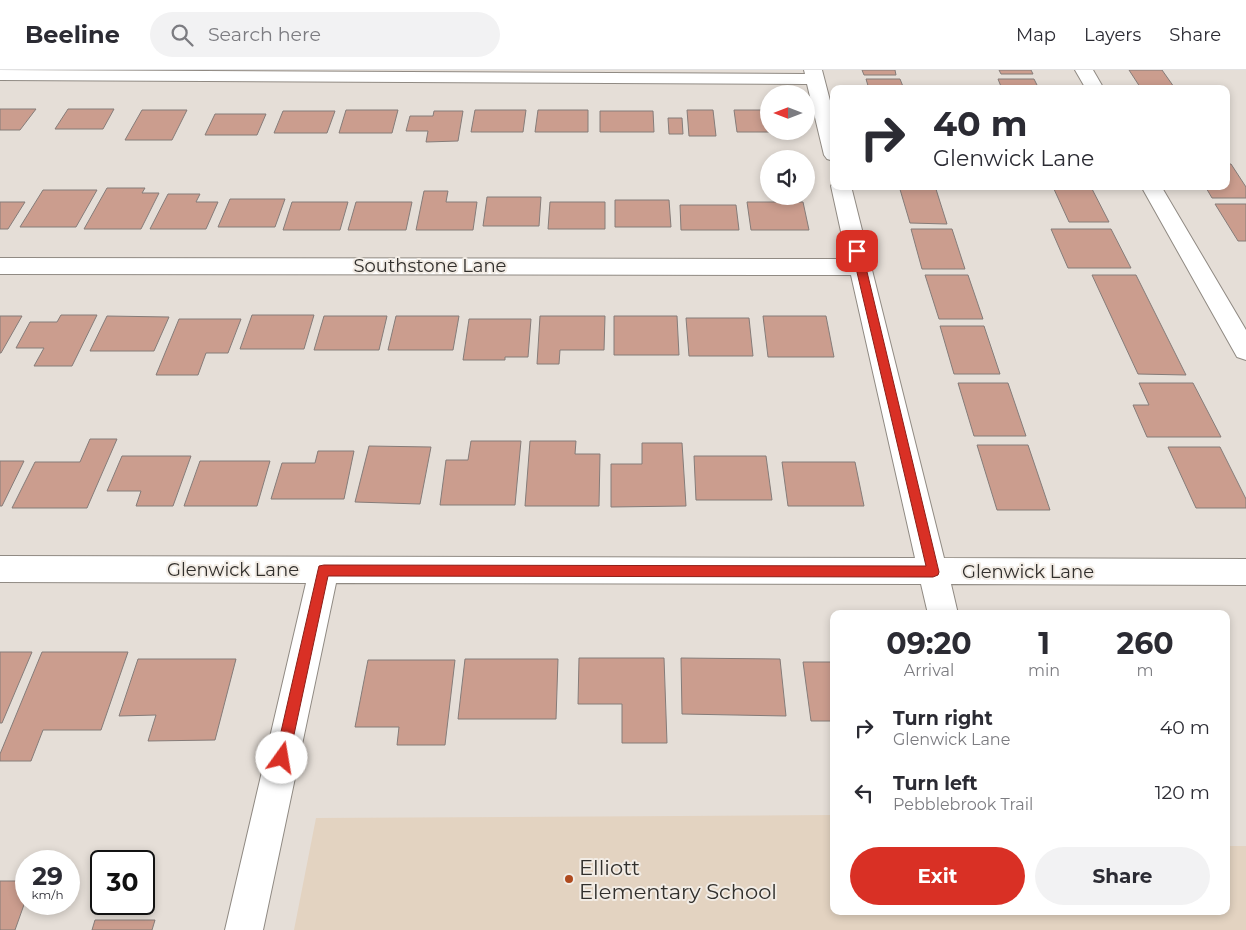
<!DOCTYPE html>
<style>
:root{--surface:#fff;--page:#f2f2f3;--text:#2b2b33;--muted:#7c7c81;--line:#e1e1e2;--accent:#d93025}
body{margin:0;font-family:Montserrat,sans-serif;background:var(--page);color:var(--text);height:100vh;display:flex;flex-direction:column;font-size:19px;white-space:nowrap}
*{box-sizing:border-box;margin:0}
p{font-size:16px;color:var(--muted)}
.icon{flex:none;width:28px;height:28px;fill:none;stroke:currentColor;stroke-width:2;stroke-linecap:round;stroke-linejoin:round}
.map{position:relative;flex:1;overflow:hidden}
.panel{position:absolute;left:830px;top:540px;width:400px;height:305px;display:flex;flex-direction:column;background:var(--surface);border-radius:10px;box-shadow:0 2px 8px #0003}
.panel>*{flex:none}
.guide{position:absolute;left:830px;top:15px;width:400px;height:105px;border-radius:10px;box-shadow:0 2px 8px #0003;background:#fff;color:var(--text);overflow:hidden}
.needle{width:32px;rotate:270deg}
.buttons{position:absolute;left:760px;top:15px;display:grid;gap:10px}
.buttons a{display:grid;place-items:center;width:55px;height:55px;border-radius:50%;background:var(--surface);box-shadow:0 2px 8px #0003;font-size:25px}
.speed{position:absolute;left:15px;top:780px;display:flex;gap:10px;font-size:25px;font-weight:700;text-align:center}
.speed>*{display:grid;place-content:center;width:65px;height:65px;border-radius:50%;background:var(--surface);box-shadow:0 2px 8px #0003;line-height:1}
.speed small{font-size:12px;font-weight:400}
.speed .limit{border:2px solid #111;border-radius:8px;background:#fff;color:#111}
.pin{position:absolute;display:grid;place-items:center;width:42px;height:42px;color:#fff;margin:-21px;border-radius:10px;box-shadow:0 2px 8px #0006}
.me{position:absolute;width:55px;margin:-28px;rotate:13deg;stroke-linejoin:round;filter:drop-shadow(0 0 4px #0008)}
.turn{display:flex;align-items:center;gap:18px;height:105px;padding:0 20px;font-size:22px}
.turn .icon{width:65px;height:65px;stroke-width:2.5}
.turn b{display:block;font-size:35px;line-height:42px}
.eta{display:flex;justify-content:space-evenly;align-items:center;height:85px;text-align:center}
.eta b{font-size:30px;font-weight:700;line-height:35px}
.action{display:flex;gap:10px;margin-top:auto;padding:10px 20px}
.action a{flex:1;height:58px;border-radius:30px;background:var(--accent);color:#fff;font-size:20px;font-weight:700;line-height:58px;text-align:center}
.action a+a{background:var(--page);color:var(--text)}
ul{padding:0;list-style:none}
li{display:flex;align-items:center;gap:15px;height:65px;padding:0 20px}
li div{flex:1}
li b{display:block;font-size:19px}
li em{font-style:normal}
header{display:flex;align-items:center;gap:30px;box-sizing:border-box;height:70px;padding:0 25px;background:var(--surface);border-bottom:1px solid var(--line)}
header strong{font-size:24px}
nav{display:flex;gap:28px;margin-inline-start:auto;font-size:18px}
.search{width:350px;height:45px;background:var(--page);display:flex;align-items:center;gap:12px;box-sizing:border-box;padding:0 18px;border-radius:28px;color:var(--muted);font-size:19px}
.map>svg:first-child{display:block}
.commercial{fill:#e3d3c1}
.building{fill:#cb9d8e;stroke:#857c79}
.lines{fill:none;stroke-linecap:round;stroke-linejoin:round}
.minor-casing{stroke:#908a83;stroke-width:2}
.minor{fill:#fff;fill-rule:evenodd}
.route{fill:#d93025;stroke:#8d1f18}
.poi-dot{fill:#af4a1e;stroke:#f2ece5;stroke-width:2}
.labels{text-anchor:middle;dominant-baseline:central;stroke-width:4;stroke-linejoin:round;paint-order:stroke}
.street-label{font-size:18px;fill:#312f2c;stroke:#f2ece5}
.near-poi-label{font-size:21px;fill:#312f2c;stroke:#f2ece5;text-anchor:start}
</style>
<header>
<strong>Beeline</strong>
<div class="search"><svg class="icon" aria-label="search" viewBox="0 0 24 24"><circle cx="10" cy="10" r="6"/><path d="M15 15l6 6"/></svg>Search here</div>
<nav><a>Map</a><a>Layers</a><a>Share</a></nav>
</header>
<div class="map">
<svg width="1246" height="860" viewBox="0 0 1246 860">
<rect width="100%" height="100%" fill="#e5ded7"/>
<path class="commercial" d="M834 745V841H1226V776H1246V860H294L316 748Z"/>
<path class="building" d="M862 0H895L896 5H864Z
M999 0H1031L1033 4H1001Z
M1129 0H1162L1174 17H1140Z
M866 9H900L904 19H869Z
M998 9H1034L1039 19H1002Z
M0 39H36L20 60H0Z
M68 39H114L103 59H55Z
M142 40H187L172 70H125Z
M346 40H398L392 63H339Z
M475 40H526L523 62H471Z
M538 40H588V62H535Z
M687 40H713L716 66H689Z
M734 40H769V61L790 62H737Z
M283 41H335L327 63H274Z
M434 41H463L458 71 426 72 428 61H406L410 46H433Z
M600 41H653L654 62H600Z
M215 44H266L257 65H205Z
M668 48H682L683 64H669Z
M1226 94H1231L1246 117V128H1212L1205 116H1226Z
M899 116H935L947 154 910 153Z
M1053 117H1091L1109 152H1069Z
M107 118H145L142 123H159L141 159H84Z
M43 120H97L76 157H20Z
M424 121H448L446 132H477L473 160H416Z
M168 124H200L196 132H218L206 159H150Z
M487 127H541L539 156H483Z
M230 129H285L275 157H218Z
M615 130H669L671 157H615Z
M0 132H25L8 159H0Z
M292 132H348L340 160H283Z
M356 132H412L406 160H348Z
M550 132H605V159H548Z
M747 132H803L809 160H751Z
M1215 134H1246V171H1238Z
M680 135H736L739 160H681Z
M911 159H952L965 199H922Z
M1051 159H1111L1131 198H1068Z
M925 205H968L983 249H939Z
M1092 205H1136L1186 305 1138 304Z
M61 245H97L72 296H34L44 278H16L30 252H57Z
M252 245H314L304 279H240Z
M0 246H22L1 283H0Z
M107 246 169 247 154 281H90Z
M324 246H387L379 280H314Z
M396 246H459L453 280H388Z
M540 246H605L604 280H560L559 294H537Z
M614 246H677L679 285H614Z
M763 246H826L834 287H768Z
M686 248H749L753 286H689Z
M179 249H241L228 283H206L198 305H156Z
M469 249H531L528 287H505V290H463Z
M940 256H984L1000 304H954Z
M958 313H1008L1026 366H974Z
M1139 313H1193L1221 367H1147L1133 335H1149Z
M90 369H117L87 438H12L35 392H80Z
M471 371H521L515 435H440L446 390H468Z
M530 371H576L575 384H600L599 436H525Z
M642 373H682L686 436 611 437V394H642Z
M977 375H1028L1050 440H997Z
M369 376 431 377 420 434 355 432Z
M1168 377H1220L1246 429V438H1196Z
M318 381H354L344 429H271L282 393H315Z
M122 386H191L173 436H136L141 421H107Z
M694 386H766L772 430H696Z
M0 391H24L2 436H0Z
M200 391H270L257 436H184Z
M782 392H855L864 436H788Z
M0 582H32L2 653H0Z
M42 582H128L101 660H43L31 691H0V684Z
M579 588H664L667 673H622V634H578Z
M681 588 780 589 786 646 682 644Z
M138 589H236L215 670 148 671 156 645 119 646Z
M465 589H558L556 649H458Z
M368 590H455L445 675H397L399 657H355Z
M803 592H834V651H811Z
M0 811H26V829L15 860H0Z
M95 850H155L152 860H92Z"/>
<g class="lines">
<g class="minor-casing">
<path id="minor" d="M0 0 805 4 804 0H822L834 46V91L827 89 824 85 807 14 0 10Z
M1075 0H1093L1104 19H1086Z
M834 111V116H851L944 488 1246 489V515L951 514 958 544H928L921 514 336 513 263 860H225L306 513 0 512V486L915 488 851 205 0 204V188L847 189 831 116Z
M1141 116H1161L1246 260V290L1237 287Z"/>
</g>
<use href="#minor" class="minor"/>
</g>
<path class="route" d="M857 178 862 181 939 502 938 505 933 507 328 506 289 688 287 693 282 695 277 693 275 688 318 500 319 496 324 495 926 496 852 181Z"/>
<circle class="poi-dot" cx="569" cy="809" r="5"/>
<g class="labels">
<g class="street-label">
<text x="430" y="196">Southstone Lane</text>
<text x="233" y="500">Glenwick Lane</text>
<text x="1028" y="502">Glenwick Lane</text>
</g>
<g class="near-poi-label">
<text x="579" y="797">Elliott<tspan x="579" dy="24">Elementary School</tspan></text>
</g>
</g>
</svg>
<div class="buttons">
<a><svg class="needle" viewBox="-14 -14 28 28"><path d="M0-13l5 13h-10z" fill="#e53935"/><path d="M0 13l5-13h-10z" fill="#7c7c81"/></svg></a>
<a><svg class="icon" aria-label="sound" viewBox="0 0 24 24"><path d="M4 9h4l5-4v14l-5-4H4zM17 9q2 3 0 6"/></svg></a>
</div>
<div class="speed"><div>29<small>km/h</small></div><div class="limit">30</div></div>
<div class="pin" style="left:857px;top:181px;background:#d93025"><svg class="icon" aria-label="arrive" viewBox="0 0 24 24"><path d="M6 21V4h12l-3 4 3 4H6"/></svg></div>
<svg class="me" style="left:282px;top:688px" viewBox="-20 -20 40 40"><circle r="19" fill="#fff"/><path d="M0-13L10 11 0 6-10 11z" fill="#d93025"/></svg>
<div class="guide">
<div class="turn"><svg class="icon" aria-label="right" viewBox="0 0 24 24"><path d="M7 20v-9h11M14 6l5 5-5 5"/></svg><div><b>40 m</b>Glenwick Lane</div></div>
</div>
<section class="panel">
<div class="eta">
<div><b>09:20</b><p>Arrival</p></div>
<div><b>1</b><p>min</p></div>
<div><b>260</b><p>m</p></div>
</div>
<ul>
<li><svg class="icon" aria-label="right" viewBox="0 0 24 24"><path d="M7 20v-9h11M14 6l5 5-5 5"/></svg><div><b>Turn right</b><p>Glenwick Lane</p></div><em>40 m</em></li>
<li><svg class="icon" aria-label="left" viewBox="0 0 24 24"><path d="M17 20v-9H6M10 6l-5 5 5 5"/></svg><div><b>Turn left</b><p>Pebblebrook Trail</p></div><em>120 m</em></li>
</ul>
<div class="action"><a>Exit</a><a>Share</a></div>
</section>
</div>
